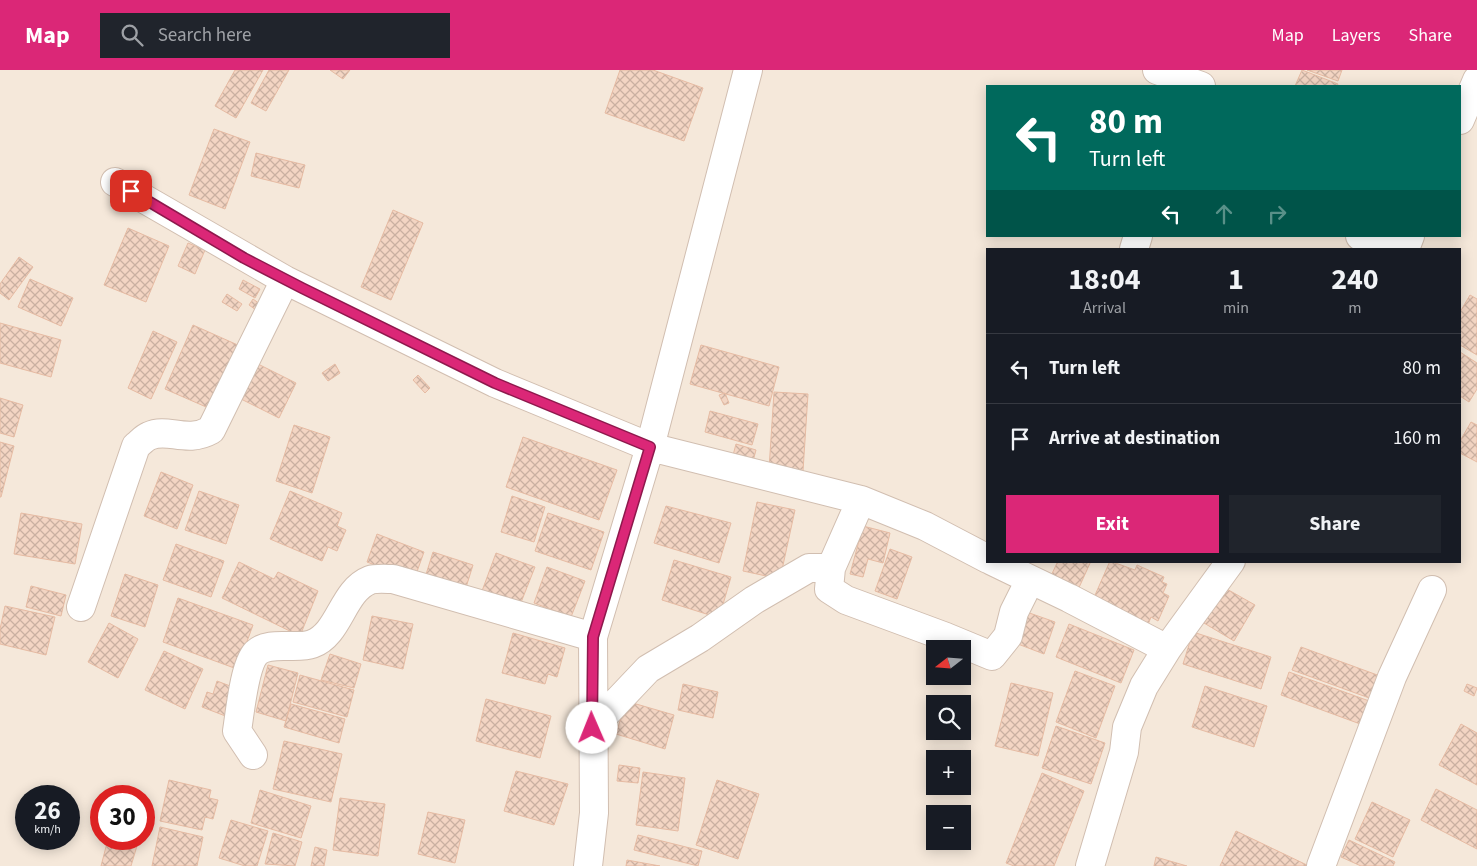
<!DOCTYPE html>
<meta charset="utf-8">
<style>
:root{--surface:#171b24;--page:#20242c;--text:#f1f3f6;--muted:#9ea1a6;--line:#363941;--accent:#db2777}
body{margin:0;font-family:"Source Sans 3",sans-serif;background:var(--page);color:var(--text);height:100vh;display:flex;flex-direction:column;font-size:19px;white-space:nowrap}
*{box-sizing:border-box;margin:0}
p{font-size:16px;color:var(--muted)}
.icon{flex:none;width:28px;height:28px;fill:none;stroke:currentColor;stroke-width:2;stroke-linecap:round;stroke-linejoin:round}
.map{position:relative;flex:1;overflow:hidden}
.side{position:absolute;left:986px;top:178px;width:475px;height:315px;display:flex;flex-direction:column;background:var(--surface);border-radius:0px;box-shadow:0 2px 12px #0003}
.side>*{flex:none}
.top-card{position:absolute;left:986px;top:15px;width:475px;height:152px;border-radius:0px;box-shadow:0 2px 12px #0003;background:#00695c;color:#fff;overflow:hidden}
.needle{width:32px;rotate:253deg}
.controls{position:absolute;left:926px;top:570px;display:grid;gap:10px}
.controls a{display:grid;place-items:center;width:45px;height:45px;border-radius:0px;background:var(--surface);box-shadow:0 2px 12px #0003;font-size:25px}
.speed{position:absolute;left:15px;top:715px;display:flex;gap:10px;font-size:25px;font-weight:700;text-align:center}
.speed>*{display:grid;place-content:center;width:65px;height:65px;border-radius:50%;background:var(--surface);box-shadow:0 2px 12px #0003;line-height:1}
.speed small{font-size:12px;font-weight:400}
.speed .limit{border:8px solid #d22;background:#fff;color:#111}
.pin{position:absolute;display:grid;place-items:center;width:42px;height:42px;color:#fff;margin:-21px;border-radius:10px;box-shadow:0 2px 8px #0006}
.me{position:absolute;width:55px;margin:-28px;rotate:359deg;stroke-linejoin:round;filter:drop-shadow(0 0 4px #0008)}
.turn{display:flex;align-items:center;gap:18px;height:105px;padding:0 20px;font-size:22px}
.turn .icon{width:65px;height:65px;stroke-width:2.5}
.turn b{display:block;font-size:35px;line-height:42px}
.lanes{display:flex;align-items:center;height:48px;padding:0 20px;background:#0003;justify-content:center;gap:25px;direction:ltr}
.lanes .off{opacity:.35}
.eta{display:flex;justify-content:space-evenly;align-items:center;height:85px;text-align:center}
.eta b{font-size:30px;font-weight:700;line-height:35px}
.button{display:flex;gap:10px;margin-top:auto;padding:10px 20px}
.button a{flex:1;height:58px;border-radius:0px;background:var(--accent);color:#fff;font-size:20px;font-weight:700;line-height:58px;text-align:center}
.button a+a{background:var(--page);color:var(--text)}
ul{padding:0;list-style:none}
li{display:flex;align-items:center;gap:15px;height:70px;padding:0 20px;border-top:1px solid var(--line)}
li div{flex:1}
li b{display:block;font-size:19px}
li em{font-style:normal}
header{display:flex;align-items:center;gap:30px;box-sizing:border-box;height:70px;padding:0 25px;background:var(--accent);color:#fff}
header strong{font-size:24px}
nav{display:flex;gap:28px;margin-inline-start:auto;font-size:18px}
.search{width:350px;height:45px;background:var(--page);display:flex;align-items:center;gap:12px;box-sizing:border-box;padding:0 18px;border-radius:0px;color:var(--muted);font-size:19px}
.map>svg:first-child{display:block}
.residential{fill:#f5e8da;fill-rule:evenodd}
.building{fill:url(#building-cross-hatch);stroke:#e6bba3}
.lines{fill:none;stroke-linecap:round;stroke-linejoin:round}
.minor-casing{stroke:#d1beb0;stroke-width:30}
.minor{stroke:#fff;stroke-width:28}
.route-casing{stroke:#8e194d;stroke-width:12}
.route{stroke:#db2777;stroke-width:9}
</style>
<header>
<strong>Map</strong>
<div class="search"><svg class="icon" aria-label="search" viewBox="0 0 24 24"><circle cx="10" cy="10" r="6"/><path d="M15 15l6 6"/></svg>Search here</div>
<nav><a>Map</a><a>Layers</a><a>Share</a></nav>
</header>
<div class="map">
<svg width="1477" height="796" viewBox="0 0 1477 796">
<defs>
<pattern id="building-cross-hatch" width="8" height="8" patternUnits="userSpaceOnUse" patternTransform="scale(1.25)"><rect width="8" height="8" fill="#f3d5c3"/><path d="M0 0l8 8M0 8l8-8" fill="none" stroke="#cab0a1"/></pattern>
</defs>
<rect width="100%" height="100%" fill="#fdf6ec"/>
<path class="residential" d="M0 0H1477V796H0ZM988 16H1460V166H988ZM988 179H1460V491H988ZM935 579H962V606H935ZM935 634H962V661H935ZM935 689H962V716H935ZM26 726H69V769H26ZM101 726H144V769H101ZM935 744H962V771H935Z"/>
<path class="building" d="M235 0H263L236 48 215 36Z
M269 0H289L266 41 251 33Z
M330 0H350L343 9Z
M620 0H653L703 18 684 71 605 43Z
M1302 0 1338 14 1337 16H1295Z
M1307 0H1342L1338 11Z
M214 59 250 72 225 139 189 125Z
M256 83 305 95 299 118 251 106Z
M393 140 423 153 391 230 361 217Z
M128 158 169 176 146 232 104 215Z
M188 173 205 180 195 204 178 196Z
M19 187 33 197 9 230 0 223V214Z
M30 209 73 228 61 256 18 237Z
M243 210 260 219 255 228 239 219Z
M227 224 242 234 237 241 222 232Z
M1470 225 1477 229V285L1460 275V242Z
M253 229 260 234 256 240 249 235Z
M0 253 61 270 51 307 0 293Z
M193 255 240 276 213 340 165 319Z
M153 261 177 272 151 329 128 318Z
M701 275 779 297 769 336 690 314Z
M1460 282 1477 293V319L1469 332 1460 326Z
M256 293 296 313 279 348 239 328Z
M335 294 340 303 328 311 322 303Z
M418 305 430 318 425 323 413 310Z
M774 322 808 324 803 401 769 399Z
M725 323 729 333 724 335 719 325Z
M0 328 23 335 14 367 0 363Z
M710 341 758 354 752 375 705 362Z
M1471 352 1477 355V392L1460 383V371Z
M294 355 330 367 312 423 276 411Z
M523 367 617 400 599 450 506 417Z
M0 372 14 376 1 427H0Z
M736 374 756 380 752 395 732 389Z
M161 402 193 415 177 459 144 446Z
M199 421 239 435 226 474 185 460Z
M290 421 342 443 337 456 346 460 337 481 328 477 322 491 270 469Z
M512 426 545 437 534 472 501 462Z
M757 432 795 440 780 509 743 501Z
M666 436 731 453 719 493 654 473Z
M21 443 82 454 75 494 14 484Z
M548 443 604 462 591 500 535 481Z
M863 456 890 463 883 493 868 489 863 507 850 504Z
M377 464 424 482 414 510 367 492Z
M176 474 224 491 211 527 163 510Z
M890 479 912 487 897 529 875 521Z
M433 482 473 495 463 527 423 514Z
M496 483 535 497 520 535 482 521Z
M674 490 731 507 719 548 662 530Z
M1058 491H1091L1077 522 1049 510Z
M1110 491 1135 500 1137 495 1164 507 1162 512 1167 514 1163 523 1169 526 1158 551 1151 547 1147 557 1092 532Z
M239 492 274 509 278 502 318 521 300 566 222 528Z
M547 497 585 511 571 547 534 533Z
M125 504 158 515 145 557 111 546Z
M31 516 66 525 61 546 26 537Z
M1225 518 1255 535 1234 571 1204 553Z
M178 528 253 555 237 599 163 572Z
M5 536 55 547 46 585 0 574V559Z
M1021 540 1055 552 1044 584 1010 571Z
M372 546 413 554 403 599 363 590Z
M109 553 138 569 118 608 88 592Z
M1069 554 1134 580 1121 613 1056 587Z
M1193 562 1271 587 1261 619 1183 594Z
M513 563 565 578 557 607 548 604 545 614 502 603Z
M1301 577 1380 606 1372 629 1292 600Z
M164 581 203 599 185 639 145 620Z
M330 584 361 594 354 618 321 610Z
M268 595 298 603 286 651 256 642Z
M1075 601 1115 616 1096 668 1056 652Z
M1289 602 1372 632 1363 655 1281 625Z
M300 605 354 620 347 647 293 632Z
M217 611 238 619 228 647 202 637 207 622 213 624Z
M1011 613 1053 623 1038 686 995 676Z
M683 614 718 622 713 648 678 640Z
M1467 614 1477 618 1474 626 1464 621Z
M1205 616 1267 636 1254 677 1192 657Z
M486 629 551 646 540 688 476 671Z
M626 631 674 645 665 679 616 664Z
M291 634 345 649 339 673 284 657Z
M1461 654 1477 663V715L1439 695Z
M1056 656 1105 673 1091 714 1042 698Z
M284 671 342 684 331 732 273 719Z
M619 695 640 698 638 713 617 711Z
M516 701 568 714 554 755 504 741Z
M643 702 685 708 678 761 636 755Z
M1042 703 1084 721 1054 796H1014L1006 793Z
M169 710 211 720 209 728 218 730 213 749 205 747 202 760 160 751Z
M717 710 759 724 738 789 696 775Z
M1436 719 1477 740V779L1421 750Z
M260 720 311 736 301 768 251 753Z
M340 728 385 734 378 786 333 780Z
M1372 732 1410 750 1393 787 1355 769Z
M428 742 465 750 455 793 418 784Z
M231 750 268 761 257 796H245L219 788Z
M160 757 203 767 197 796H152Z
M1236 761 1309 796H1220Z
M273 763 302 772 295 796 265 794Z
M638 765 702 781 698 796 634 780Z
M108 769H139L131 796H101Z
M1349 770 1395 792 1393 796H1361L1341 787Z
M315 777 327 780 324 796H311Z
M1156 787 1187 796H1154Z
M627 790 660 796H626Z"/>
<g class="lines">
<g class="minor-casing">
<path id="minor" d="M1157 0 1201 16
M1460 50 1477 10
M115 112 285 210 495 313 650 377 861 430 925 456 988 489
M1360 166 1388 179
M1134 179 1138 166
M1405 179 1410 166
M861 430 831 498 829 519 846 530 946 567 992 586 1008 566 1014 542 1030 510
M992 491 1069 528 1167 579
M81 537 136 376C140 373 144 368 149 366 168 357 186 374 211 360L285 210
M592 658 648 599 700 568 754 530 809 498H831
M253 685 237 661C240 643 244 596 256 583 269 570 296 580 312 574 340 564 342 521 370 510 376 508 387 509 393 509L593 567
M588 796 594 743 593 567 650 377 748 0
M1090 796 1124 682 1127 657 1144 616 1167 579 1231 491
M1321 796 1392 607 1432 520"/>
</g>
<use href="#minor" class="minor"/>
</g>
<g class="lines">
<g class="route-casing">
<path id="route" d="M131 121 244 188 302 218 495 313 650 377 593 567 592 658"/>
</g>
<use href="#route" class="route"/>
</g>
</svg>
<div class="controls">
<a><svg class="needle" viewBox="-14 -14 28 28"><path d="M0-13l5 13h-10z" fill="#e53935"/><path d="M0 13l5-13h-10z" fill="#9ea1a6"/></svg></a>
<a><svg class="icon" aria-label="search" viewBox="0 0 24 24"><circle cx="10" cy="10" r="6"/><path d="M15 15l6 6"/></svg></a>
<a>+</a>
<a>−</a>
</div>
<div class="speed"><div>26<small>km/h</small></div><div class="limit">30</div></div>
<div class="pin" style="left:131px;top:121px;background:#d93025"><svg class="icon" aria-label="arrive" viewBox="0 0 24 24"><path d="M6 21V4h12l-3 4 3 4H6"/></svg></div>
<svg class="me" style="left:592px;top:658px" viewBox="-20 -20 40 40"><circle r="19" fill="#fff"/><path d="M0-13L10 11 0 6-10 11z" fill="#db2777"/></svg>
<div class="top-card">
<div class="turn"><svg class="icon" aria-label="left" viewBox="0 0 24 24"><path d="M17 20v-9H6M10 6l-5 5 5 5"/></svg><div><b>80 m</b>Turn left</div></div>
<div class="lanes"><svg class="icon" aria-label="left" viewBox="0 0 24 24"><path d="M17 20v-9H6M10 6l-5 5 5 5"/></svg><svg class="icon off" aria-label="ahead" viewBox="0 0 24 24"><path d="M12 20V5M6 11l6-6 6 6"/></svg><svg class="icon off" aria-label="right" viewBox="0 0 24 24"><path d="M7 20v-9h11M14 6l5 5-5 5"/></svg></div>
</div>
<section class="side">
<div class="eta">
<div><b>18:04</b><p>Arrival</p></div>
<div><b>1</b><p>min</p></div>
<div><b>240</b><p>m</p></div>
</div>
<ul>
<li><svg class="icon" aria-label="left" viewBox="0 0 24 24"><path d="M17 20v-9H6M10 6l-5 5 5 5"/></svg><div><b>Turn left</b></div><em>80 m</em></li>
<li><svg class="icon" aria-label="arrive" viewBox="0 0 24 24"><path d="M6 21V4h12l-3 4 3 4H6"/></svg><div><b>Arrive at destination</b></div><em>160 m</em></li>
</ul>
<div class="button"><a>Exit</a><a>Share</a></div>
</section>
</div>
